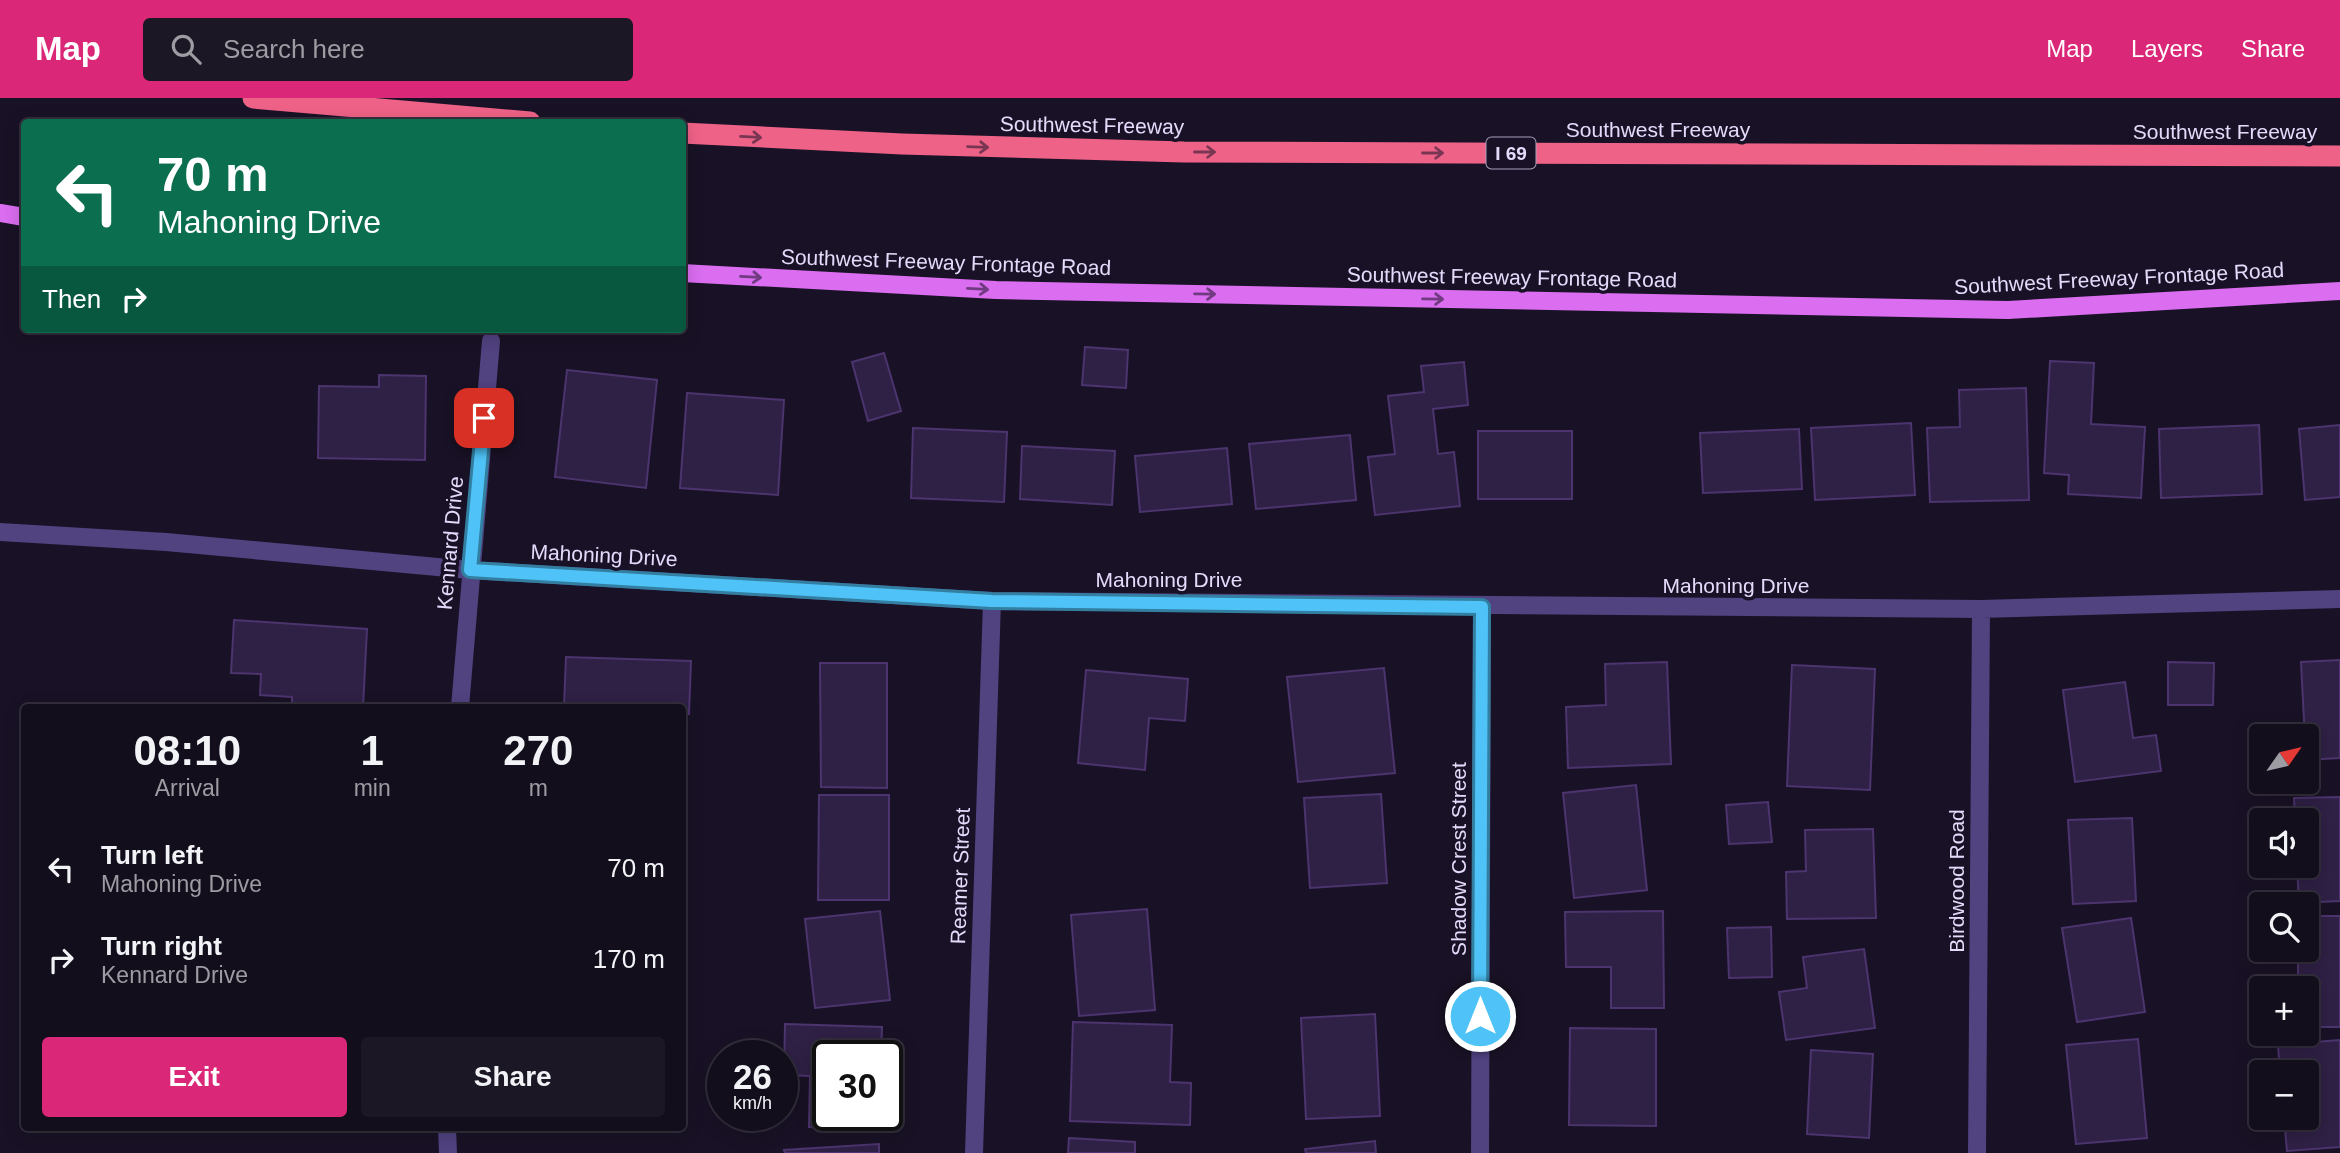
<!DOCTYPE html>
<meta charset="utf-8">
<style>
:root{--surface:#130e1c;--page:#1c1725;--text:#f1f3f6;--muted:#9d9ca3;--line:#322e3b;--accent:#db2777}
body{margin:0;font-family:Arial,sans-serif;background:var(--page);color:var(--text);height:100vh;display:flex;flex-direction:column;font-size:26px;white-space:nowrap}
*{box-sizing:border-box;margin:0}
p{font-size:23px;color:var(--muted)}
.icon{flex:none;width:38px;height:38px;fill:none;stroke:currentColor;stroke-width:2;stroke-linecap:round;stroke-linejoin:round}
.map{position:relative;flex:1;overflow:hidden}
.drawer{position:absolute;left:21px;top:606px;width:665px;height:427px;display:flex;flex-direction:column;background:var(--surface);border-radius:7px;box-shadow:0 4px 18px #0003,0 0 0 2px var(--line)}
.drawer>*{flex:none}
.top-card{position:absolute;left:21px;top:21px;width:665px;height:214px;border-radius:7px;box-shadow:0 4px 18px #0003,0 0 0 2px var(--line);background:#0b6e4f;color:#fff;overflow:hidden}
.needle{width:46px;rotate:56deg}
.buttons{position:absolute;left:2249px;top:626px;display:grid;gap:14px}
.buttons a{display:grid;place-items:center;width:70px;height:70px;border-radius:7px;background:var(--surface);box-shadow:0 4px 18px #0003,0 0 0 2px var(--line);font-size:35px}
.speed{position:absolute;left:707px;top:942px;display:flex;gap:14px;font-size:35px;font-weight:700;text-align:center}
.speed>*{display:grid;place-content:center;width:91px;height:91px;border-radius:50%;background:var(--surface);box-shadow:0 4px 18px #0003,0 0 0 2px var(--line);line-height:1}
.speed small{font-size:18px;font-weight:400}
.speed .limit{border:4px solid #111;border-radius:10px;background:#fff;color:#111}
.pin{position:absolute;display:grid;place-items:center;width:60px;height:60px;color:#fff;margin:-30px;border-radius:14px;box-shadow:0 4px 10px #0006}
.me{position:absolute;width:77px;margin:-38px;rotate:0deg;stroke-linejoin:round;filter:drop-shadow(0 0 5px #0008)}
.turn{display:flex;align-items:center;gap:24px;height:147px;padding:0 21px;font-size:32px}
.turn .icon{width:91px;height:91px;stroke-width:2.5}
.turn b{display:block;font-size:49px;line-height:60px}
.then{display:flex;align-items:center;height:66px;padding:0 21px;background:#0003;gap:14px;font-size:26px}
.eta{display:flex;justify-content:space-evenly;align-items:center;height:119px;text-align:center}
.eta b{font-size:42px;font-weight:700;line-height:49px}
.primary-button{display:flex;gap:14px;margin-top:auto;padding:14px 21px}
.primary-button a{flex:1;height:80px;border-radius:7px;background:var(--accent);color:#fff;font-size:28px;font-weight:700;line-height:80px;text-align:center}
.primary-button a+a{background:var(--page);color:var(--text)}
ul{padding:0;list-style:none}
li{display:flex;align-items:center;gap:21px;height:91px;padding:0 21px}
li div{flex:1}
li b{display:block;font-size:26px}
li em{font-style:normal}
header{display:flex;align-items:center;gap:42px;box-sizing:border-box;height:98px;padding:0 35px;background:var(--accent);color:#fff}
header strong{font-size:33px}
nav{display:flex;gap:38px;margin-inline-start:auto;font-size:24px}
.search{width:490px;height:63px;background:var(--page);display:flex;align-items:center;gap:18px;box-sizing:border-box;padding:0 24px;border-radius:7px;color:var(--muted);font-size:26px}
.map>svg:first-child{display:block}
.building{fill:#2f2045;stroke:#4c346e;stroke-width:2}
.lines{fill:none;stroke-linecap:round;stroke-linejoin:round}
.minor{stroke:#514280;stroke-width:18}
.major{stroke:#da6df0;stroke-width:18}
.highway{stroke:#ef6288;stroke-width:21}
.oneway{stroke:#793652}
.oneway2{stroke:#703b81}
.route-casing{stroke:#337fa1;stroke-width:18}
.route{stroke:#4fc3f7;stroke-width:12}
.labels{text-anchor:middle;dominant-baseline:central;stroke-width:7;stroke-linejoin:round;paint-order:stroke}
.shield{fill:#191226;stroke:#a89ebb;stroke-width:2}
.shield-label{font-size:19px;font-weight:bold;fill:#e5dafb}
.street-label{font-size:21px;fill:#e5dafb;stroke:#191226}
</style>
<header>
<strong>Map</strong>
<div class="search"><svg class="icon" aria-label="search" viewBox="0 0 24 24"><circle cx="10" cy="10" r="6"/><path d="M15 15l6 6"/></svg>Search here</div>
<nav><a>Map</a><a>Layers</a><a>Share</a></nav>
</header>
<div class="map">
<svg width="2340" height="1055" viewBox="0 0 2340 1055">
<rect width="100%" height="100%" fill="#191226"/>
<path class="building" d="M1085 249 1128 252 1126 290 1082 287Z
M884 255 901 313 868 323 852 264Z
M2050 263 2094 265 2091 326 2145 329 2141 400 2068 396 2069 377 2044 375Z
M1464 264 1468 307 1433 311 1438 356 1454 354 1460 408 1375 417 1368 359 1395 356 1388 298 1424 294 1421 268Z
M567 272 657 282 646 390 555 379Z
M379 277 426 278 425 362 318 360 319 288 379 289Z
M2026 290 2029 402 1930 404 1927 330 1960 329 1959 292Z
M687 295 784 302 778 397 680 390Z
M1911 325 1915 397 1815 402 1811 330Z
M2259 327 2262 396 2161 400 2159 331Z
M2340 327V399L2305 402 2299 331Z
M913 330 1007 334 1004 404 911 400Z
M1799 331 1802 391 1703 395 1700 335Z
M1478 333H1572V401H1478Z
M1350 337 1356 402 1256 411 1249 346Z
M1022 348 1115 353 1112 407 1020 401Z
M1227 350 1232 406 1140 414 1135 358Z
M234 522 367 531 363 609H292V599L260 597 261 576 231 575Z
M566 559 691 563 689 616H682V609H564Z
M2340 562V660L2306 662 2301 564Z
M1667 564 1671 666 1568 670 1566 609 1606 607 1605 566Z
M2168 564 2214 565 2213 607H2168Z
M820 565H887V690L821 689Z
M1792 567 1875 571 1870 692 1787 688Z
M1384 570 1395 675 1298 684 1287 579Z
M1086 572 1188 581 1185 623 1149 620 1145 672 1078 665Z
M2125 584 2133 640 2156 637 2161 673 2075 684 2063 592Z
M1636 687 1647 792 1574 800 1563 695Z
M1381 696 1387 785 1310 790 1304 700Z
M819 697H889V802H818Z
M2340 699V803L2299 805 2297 768H2306V723H2295L2294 700Z
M1768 704 1772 744 1729 746 1726 707Z
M2132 720 2136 803 2073 806 2068 722Z
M1873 731 1876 820 1787 821 1786 774 1806 773 1805 732Z
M1147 811 1155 912 1079 918 1071 817Z
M880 813 890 902 815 910 805 821Z
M1663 813 1664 910H1611V869H1566L1565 814Z
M2306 818H2340V929H2306V891H2298V852H2306Z
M2131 820 2145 914 2077 924 2062 830Z
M1771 829 1772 879 1729 880 1727 830Z
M1864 851 1875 930 1786 942 1779 894 1807 890 1803 859Z
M1375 916 1380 1018 1306 1021 1301 920Z
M1073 924 1172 927 1170 984 1191 985 1190 1027 1070 1023Z
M785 926 882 929 881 957H828V1017H880L879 1031 809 1029 810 978 784 977Z
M1570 930 1656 931V1028L1569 1027Z
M2138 941 2147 1040 2076 1046 2066 947Z
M2340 942V1049L2287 1053 2284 1020H2306V975H2280L2278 947Z
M1811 952 1873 956 1869 1040 1807 1036Z
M1069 1040 1135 1044V1055H1068Z
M1375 1043 1376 1055H1306L1305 1051Z
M879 1046V1055H785L784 1052Z"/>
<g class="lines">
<path class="minor" d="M0 434 166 444 470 472 992 503 1981 511 2340 501
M460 609 491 243
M447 1029 448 1055
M974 1055 992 503
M1480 1055 1482 508
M1977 1055 1981 511"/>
<path class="major" d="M0 115 24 119
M682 175 996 192 2008 212 2340 193"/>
<path class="highway" d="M253 0 530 24
M682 35 902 46 1184 54 2340 58"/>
</g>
<defs><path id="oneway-shaft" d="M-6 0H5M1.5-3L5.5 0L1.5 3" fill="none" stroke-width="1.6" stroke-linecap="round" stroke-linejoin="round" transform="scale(1.75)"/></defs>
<g class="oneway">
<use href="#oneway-shaft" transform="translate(751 39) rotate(3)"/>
<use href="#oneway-shaft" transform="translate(978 49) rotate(2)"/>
<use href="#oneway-shaft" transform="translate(1205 54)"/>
<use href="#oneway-shaft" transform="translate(1433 55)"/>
</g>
<g class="oneway2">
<use href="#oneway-shaft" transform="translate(751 179) rotate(3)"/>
<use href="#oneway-shaft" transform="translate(978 191) rotate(3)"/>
<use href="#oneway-shaft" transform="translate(1205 196) rotate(1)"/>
<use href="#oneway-shaft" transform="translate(1433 201) rotate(1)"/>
</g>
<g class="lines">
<g class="route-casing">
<path id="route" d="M484 320 470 472 992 503 1482 509 1480 918"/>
</g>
<use href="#route" class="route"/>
</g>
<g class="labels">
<rect class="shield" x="1486.5" y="39.5" width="49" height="31" rx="5"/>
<g class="shield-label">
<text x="1511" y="55">I 69</text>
</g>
<g class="street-label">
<text transform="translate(1092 27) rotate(1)">Southwest Freeway</text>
<text x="1658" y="31">Southwest Freeway</text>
<text x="2225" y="33">Southwest Freeway</text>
<text transform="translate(946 164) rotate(2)">Southwest Freeway Frontage Road</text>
<text transform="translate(1512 179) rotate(1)">Southwest Freeway Frontage Road</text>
<text transform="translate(2119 180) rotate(-3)">Southwest Freeway Frontage Road</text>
<text transform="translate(450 445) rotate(-85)">Kennard Drive</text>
<text transform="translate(604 457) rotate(3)">Mahoning Drive</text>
<text x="1169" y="481">Mahoning Drive</text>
<text x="1736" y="487">Mahoning Drive</text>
<text transform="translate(1458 761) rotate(-90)">Shadow Crest Street</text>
<text transform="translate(960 778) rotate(-88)">Reamer Street</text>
<text transform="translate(1956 783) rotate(-90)">Birdwood Road</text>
</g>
</g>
</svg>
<div class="buttons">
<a><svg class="needle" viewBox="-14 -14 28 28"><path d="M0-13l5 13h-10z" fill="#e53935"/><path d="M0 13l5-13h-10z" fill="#9d9ca3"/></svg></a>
<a><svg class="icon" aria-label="sound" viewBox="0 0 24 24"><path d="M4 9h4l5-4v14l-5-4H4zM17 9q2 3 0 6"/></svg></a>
<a><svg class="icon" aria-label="search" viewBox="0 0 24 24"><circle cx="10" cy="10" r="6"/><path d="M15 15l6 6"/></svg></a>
<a>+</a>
<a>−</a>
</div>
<div class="speed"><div>26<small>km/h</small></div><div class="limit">30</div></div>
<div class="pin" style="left:484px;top:320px;background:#d93025"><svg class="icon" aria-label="arrive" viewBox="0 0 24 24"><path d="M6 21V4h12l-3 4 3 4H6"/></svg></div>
<svg class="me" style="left:1480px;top:918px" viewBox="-20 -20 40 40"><circle r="17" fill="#4fc3f7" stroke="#fff" stroke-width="3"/><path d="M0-11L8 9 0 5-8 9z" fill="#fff"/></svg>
<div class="top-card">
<div class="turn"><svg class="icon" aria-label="left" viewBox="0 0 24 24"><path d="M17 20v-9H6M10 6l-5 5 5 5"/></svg><div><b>70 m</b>Mahoning Drive</div></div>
<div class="then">Then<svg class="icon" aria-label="right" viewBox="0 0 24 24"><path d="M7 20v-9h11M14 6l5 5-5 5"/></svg></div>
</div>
<section class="drawer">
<div class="eta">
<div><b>08:10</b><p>Arrival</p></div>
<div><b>1</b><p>min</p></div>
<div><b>270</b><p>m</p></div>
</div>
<ul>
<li><svg class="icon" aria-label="left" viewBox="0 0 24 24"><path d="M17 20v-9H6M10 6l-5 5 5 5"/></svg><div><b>Turn left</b><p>Mahoning Drive</p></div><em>70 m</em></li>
<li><svg class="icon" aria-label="right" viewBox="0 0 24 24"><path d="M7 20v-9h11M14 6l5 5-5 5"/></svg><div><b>Turn right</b><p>Kennard Drive</p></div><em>170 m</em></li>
</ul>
<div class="primary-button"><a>Exit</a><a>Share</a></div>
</section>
</div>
